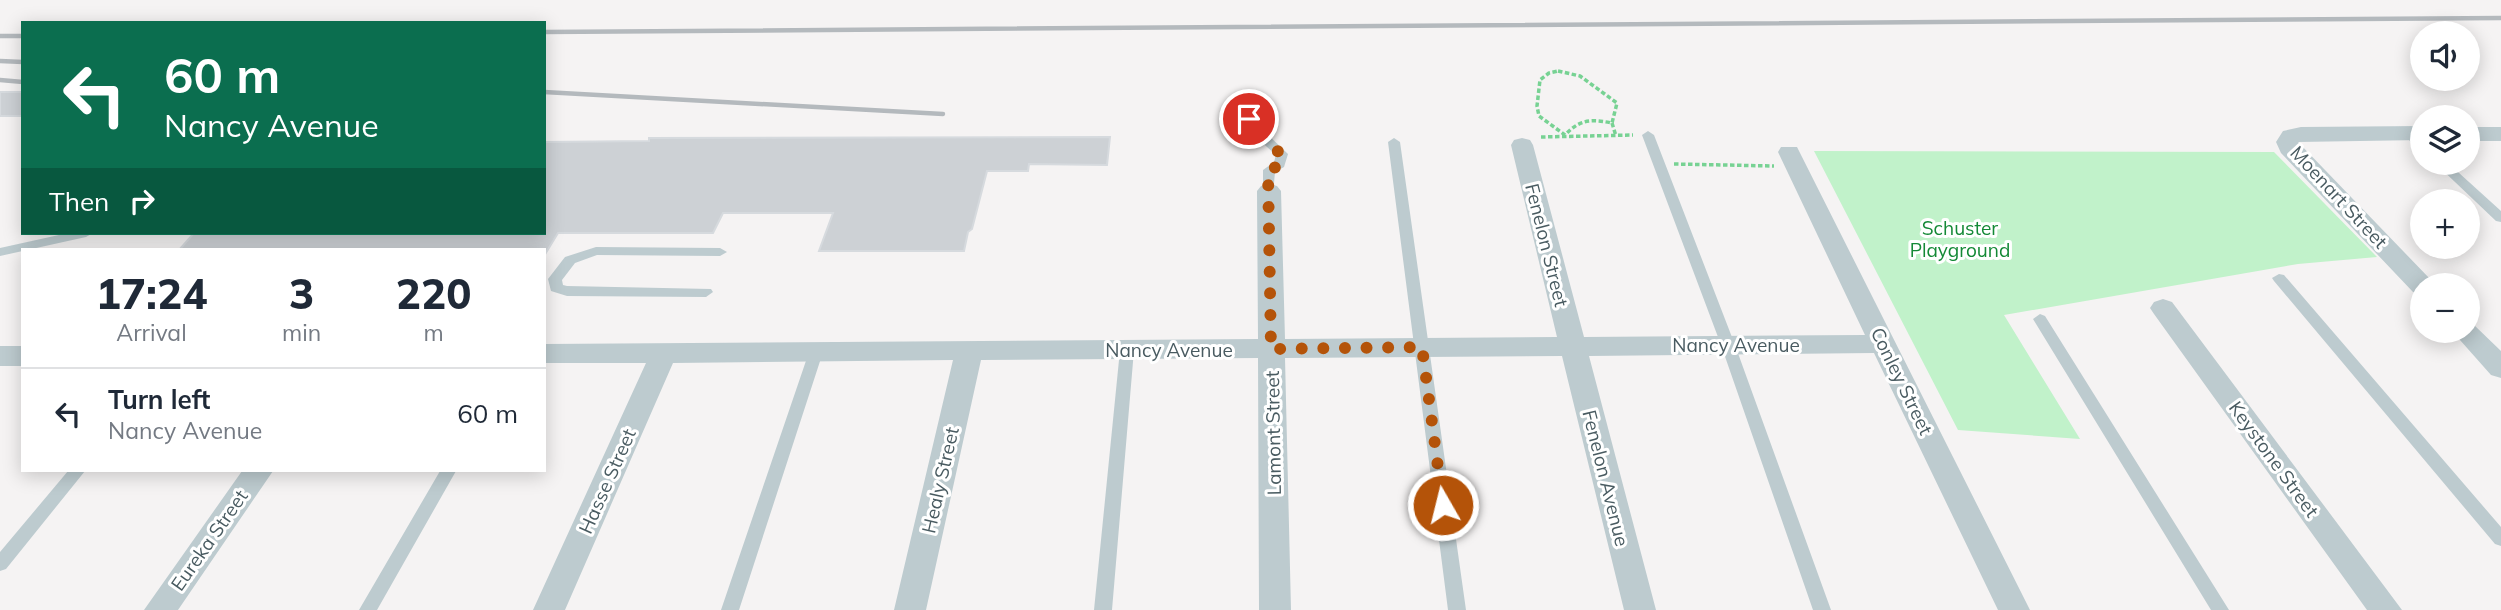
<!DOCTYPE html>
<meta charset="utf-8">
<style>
:root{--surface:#fff;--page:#f6f6f7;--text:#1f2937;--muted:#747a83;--line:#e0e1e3}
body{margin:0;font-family:Mulish,sans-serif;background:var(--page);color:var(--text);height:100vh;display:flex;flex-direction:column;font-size:26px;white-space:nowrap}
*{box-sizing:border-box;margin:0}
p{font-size:23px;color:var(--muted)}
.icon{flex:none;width:38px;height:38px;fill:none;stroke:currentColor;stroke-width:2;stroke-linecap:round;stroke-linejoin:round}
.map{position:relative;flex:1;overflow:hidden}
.sheet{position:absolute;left:21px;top:248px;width:525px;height:224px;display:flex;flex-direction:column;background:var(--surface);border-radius:0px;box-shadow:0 4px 18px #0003}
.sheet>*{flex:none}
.top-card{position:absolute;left:21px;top:21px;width:525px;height:214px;border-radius:0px;box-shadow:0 4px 18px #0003;background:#0b6e4f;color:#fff;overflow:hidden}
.tools{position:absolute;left:2410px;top:21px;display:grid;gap:14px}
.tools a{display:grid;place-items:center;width:70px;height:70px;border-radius:50%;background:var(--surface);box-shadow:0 4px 18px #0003;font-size:35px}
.pin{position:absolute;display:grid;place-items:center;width:60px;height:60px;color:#fff;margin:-30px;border:4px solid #fff;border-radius:50%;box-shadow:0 2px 7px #0007}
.me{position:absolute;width:77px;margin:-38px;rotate:352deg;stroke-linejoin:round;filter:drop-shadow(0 0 5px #0008)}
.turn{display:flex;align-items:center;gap:24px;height:147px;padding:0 28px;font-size:32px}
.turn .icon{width:91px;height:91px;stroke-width:2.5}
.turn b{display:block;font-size:49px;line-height:60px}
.then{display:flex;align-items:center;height:66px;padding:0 28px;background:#0003;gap:14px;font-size:26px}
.eta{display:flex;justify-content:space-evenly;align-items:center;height:119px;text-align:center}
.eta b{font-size:42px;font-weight:800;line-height:49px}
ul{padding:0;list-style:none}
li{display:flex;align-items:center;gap:21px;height:91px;padding:0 28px;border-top:2px solid var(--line)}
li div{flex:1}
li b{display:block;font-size:26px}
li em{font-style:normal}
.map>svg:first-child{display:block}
.green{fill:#c1f2ca}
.building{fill:#cdd1d5;stroke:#d6dade;stroke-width:2}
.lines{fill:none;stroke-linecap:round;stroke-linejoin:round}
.path{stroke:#77d293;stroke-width:3.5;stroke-dasharray:4.5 2.5;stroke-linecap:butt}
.service{fill:#bdcbcf;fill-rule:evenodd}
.minor{fill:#bdcbcf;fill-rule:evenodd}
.rail{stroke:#b4b9bd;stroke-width:4.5}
.route{stroke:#b45309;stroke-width:12;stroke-dasharray:0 21.6}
.labels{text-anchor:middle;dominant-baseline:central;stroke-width:6;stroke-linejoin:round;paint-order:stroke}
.street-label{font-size:19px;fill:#495b61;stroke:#fff}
.park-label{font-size:19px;fill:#148936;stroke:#fff}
</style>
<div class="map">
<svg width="2501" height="610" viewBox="0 0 2501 610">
<rect width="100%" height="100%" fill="#f5f3f3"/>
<path class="green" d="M1814 151 2274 152 2377 257 2298 264 2004 315 2080 439 1958 430Z"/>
<path class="building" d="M0 92H23V116H0Z
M1110 137 1107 165 1029 164 1028 171H987L972 229 968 232 964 251H819L833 213H723L713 233H558L544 256V250H179L194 233H544V142L649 141V138Z"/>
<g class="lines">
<path class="path" d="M1558 71 1580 76 1617 103 1612 123C1591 119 1580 119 1565 135L1539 116 1537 106 1540 80 1549 73Z
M1612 123 1616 136
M1541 137 1633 135
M1674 164 1774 166"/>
<path class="service" d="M1246 107 1250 109 1265 132 1288 154 1284 167 1275 172 1273 194H1265L1263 191V170L1274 162 1276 155 1256 137 1240 111Z
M2408 129 2422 139V150L2418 149 2402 133Z
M1648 131 1654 135 1735 345 1831 610H1813L1721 345 1642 135Z
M1394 138 1400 142 1466 610H1448L1388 142Z
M2435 163H2448L2501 211V222L2496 221Z
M68 233H93L86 237 0 256V248Z
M596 247 720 248 727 252 720 256 597 255 575 263 562 280 563 285 567 286 711 289 713 292 706 297 567 296 551 291 548 279 565 257Z
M2279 274 2284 275 2501 527V546L2495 544 2274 281 2272 278Z
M2040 314 2045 316 2229 610H2211L2033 319Z
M1127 345 1134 350 1112 610H1094L1120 350Z
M816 347 823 352 739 610H721L809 352Z
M68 471H85L6 569 0 571V552Z
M440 471H456L377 610H359Z"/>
<path class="minor" d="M2422 126V140L2298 142 2431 280 2434 285H2422V295L2413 292 2281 153 2276 142 2283 131 2301 127Z
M2468 127H2501V141H2468Z
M1522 138 1530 140 1533 145 1584 337 1865 335 1778 152 1781 147H1797L2030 610H1998L1874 353 1589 356 1656 610H1624L1562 356 1285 358 1291 610H1259L1258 358 981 360 926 610H894L953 360 673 363 565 610H533L646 363H544V344L1258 339 1257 191 1261 186 1269 184 1277 186 1281 191 1285 339 1557 337 1511 145 1514 140Z
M2163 299 2172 302 2402 610H2367L2154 314 2150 308 2154 302Z
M2468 323 2474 325 2501 351V378L2491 375 2452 331H2468Z
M0 346H23V366H0Z
M242 471H273L178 610H144Z"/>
<path class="rail" d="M544 32 2501 18
M0 36H23
M0 61 23 62
M0 80 23 82
M544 92 943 114"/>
</g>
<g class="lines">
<path class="route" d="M1249 119 1283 157 1280 164 1268 172 1271 349 1422 347 1443 505"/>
</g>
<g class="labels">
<g class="street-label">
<text transform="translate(2339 197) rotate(47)">Moenart Street</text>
<text transform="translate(1547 245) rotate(76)">Fenelon Street</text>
<text x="1736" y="345">Nancy Avenue</text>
<text x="1169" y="350">Nancy Avenue</text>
<text transform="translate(1902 381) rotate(64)">Conley Street</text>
<text transform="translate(1273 433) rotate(-91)">Lamont Street</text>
<text transform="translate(2274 459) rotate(54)">Keystone Street</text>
<text transform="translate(1606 478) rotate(76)">Fenelon Avenue</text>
<text transform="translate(940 480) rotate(-77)">Healy Street</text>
<text transform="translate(607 481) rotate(-66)">Hasse Street</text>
<text transform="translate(209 540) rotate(-55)">Eureka Street</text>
</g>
<g class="park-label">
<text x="1960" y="228">Schuster<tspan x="1960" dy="22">Playground</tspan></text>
</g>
</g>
</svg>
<div class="tools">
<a><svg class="icon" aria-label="sound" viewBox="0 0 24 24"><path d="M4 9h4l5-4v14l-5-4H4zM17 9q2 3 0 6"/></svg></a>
<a><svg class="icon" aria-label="layers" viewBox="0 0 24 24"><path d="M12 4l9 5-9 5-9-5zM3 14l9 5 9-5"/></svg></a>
<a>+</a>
<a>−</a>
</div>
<div class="pin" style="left:1249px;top:119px;background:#d93025"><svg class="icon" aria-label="arrive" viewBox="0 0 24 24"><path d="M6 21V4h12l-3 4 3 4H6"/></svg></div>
<svg class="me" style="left:1443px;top:505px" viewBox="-20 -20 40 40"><circle r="17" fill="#b45309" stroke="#fff" stroke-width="3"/><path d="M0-11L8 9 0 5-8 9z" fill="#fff"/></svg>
<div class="top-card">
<div class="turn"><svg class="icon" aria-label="left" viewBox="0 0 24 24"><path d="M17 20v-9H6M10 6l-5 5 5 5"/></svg><div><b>60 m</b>Nancy Avenue</div></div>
<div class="then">Then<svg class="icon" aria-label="right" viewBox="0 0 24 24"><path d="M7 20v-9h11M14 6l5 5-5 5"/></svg></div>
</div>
<section class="sheet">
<div class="eta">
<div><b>17:24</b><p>Arrival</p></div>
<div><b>3</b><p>min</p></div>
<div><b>220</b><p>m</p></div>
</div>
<ul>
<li><svg class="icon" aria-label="left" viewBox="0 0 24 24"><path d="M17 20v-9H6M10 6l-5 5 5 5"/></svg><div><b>Turn left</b><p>Nancy Avenue</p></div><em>60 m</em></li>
</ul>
</section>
</div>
